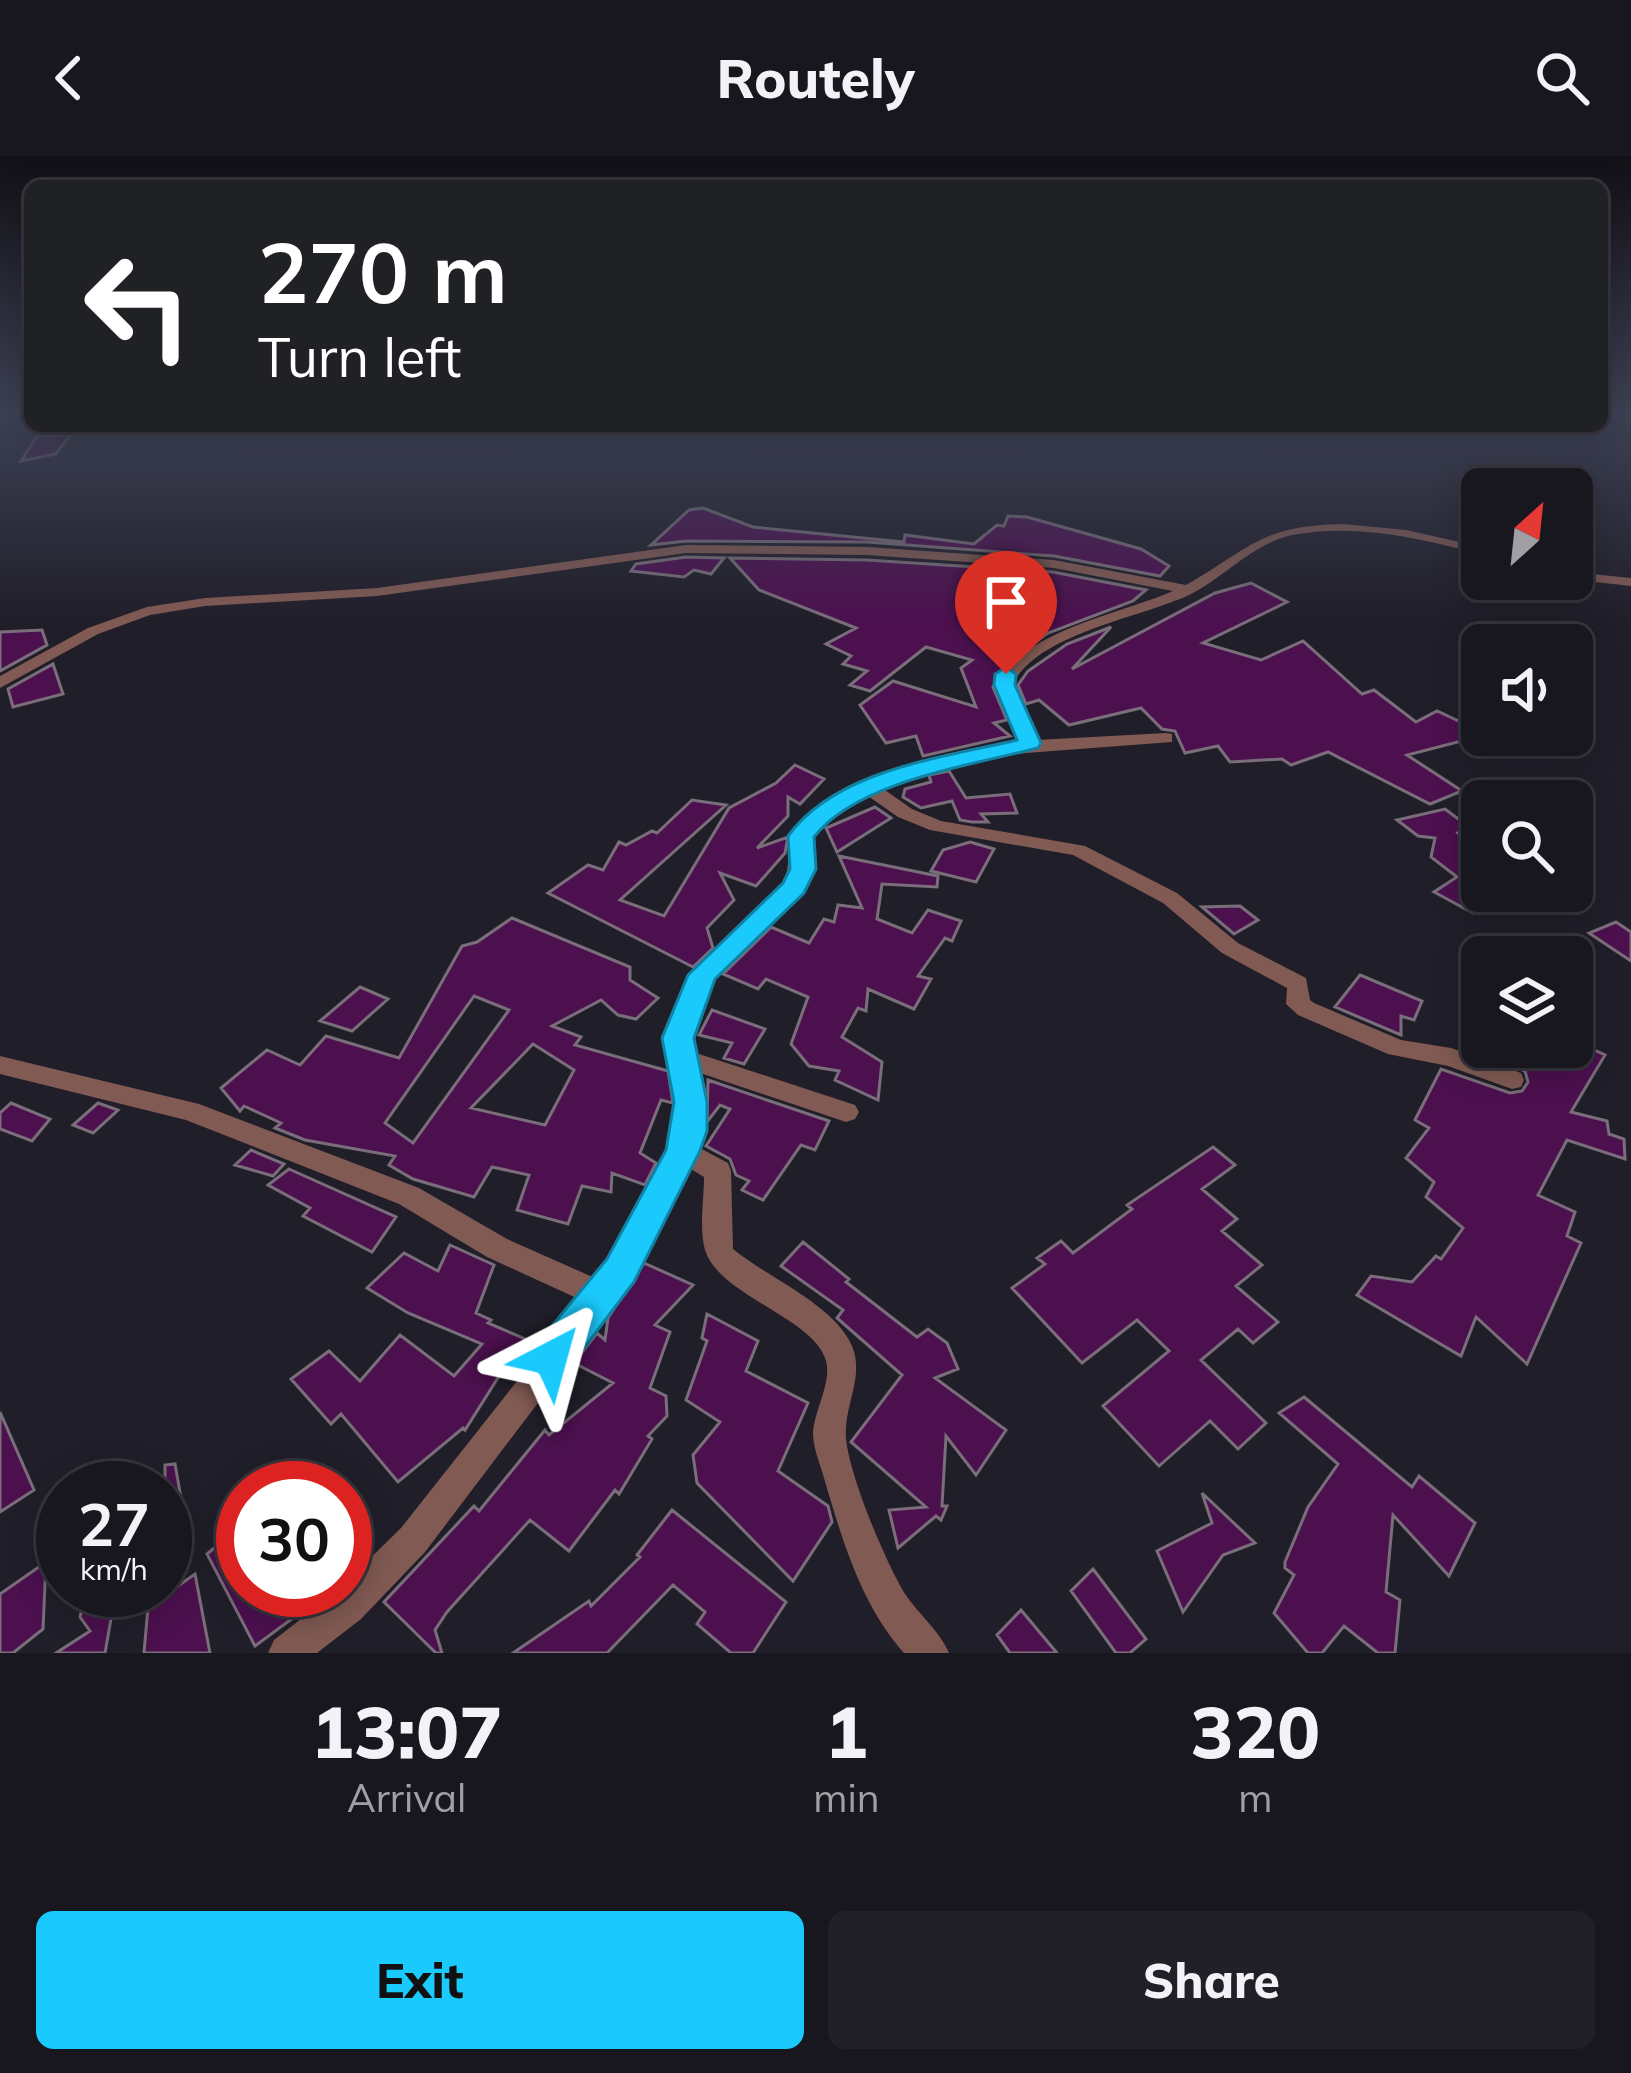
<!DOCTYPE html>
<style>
:root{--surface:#18161f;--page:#211f28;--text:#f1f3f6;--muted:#9f9fa4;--line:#36353d;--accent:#1acafc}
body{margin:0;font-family:Mulish,sans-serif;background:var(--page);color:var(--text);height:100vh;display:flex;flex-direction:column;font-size:45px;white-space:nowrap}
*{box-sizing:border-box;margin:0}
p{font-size:39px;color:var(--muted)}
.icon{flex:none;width:66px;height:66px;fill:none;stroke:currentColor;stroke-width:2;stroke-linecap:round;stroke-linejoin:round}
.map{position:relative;height:1497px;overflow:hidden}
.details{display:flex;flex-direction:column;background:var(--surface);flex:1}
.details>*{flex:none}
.guide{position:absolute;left:24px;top:24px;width:1584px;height:252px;border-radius:18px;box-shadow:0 6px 30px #0003,0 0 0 3px var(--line);background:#202124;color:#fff;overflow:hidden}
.needle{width:78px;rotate:27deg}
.buttons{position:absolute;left:1461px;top:312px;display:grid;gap:24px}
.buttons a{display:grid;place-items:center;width:132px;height:132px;border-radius:18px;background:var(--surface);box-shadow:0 6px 30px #0003,0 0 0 3px var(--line);font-size:60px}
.speed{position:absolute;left:36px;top:1305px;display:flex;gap:24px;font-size:60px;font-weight:700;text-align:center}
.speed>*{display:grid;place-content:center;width:156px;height:156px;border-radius:50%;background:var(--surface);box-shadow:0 6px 30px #0003,0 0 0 3px var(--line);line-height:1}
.speed small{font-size:30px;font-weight:400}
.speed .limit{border:18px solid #d22;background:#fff;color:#111}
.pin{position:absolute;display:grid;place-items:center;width:102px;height:102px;color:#fff;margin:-123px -51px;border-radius:50% 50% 50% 0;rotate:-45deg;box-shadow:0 0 12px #0007}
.pin .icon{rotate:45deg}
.me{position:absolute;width:132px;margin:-66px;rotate:39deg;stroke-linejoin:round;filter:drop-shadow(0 0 9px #0008)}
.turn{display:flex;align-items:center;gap:42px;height:252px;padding:0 36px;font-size:54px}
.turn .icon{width:156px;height:156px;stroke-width:2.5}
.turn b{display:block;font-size:84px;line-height:102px}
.eta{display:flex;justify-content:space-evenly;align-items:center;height:204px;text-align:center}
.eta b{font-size:72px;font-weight:800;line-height:84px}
.button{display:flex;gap:24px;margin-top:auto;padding:24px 36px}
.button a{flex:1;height:138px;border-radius:18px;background:var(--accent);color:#111;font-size:48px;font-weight:800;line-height:138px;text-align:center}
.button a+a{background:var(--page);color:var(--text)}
header{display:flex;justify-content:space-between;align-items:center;height:156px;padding:0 36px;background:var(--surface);font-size:54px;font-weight:800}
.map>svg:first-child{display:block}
.building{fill:#4c104f;stroke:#796e79;stroke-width:3;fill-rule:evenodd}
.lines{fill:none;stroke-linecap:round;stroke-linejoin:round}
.street{fill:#815a53;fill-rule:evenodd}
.route{fill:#1acafc;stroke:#1183a4;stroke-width:3}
</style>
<header><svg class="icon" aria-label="back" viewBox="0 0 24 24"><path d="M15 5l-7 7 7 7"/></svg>Routely<svg class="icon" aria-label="search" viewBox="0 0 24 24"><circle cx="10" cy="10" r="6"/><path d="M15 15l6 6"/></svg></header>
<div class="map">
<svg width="1631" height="1497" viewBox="0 0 1631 1497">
<rect width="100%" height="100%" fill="#201e29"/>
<path class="building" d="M71 278 56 298 21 305 37 280Z
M703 352 753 371 904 386 905 379 974 388 997 369 1004 370 1008 360 1027 361 1141 393 1169 410 1160 420 1054 400 867 386 686 385 651 389 689 354Z
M686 401 724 402 711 418 694 414 684 421 631 415 636 408Z
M730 402 867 404 1053 416 1146 434 1133 445 1048 477 1007 507 993 531 1007 564 994 567 1010 580 923 600 916 580 886 587 860 549 893 525 976 551 961 512 972 504 926 491 870 535 850 529 867 515 843 508 851 500 826 488 856 472 759 434Z
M1251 427 1287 446 1203 487 1261 504 1303 485 1362 538 1374 534 1416 566 1437 555 1482 576 1485 579 1407 599 1462 635 1430 648 1328 596 1291 609 1282 603 1230 606 1218 590 1185 597 1175 575 1162 573 1141 552 1069 569 1039 544 1026 548 1018 529 1028 515 1067 488 1111 471 1072 513 1215 437Z
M42 474 47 489 0 515V476Z
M53 508 63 538 13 551 8 533Z
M795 609 824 623 800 648 788 641V660L757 692 788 681 785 697 756 730 720 717 734 744 707 772 713 792 693 811 548 737 588 709 603 714 619 686 626 689 652 675 657 677 692 644 726 649 620 744 664 760 729 652 776 627Z
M949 615 966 642 1010 638 1017 657 981 658 988 666H972L960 664 952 645 921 652 903 641 905 633 931 626 929 619Z
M875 651 891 662 837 696 826 672Z
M1445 653 1473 674 1458 677 1482 704V740L1491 744 1473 757 1434 736 1457 721 1431 701 1435 682 1418 680 1397 664Z
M970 686 994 693 976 726 931 715 943 694Z
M839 700 938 720 937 731 882 728 877 763 912 777 928 754 961 765 952 785 945 782 918 820 931 823 914 853 868 833 866 855 858 852 842 881 882 906 878 944 835 924 839 915 809 910 791 888 808 841 766 823 758 833 723 818 771 771 809 787 824 763 834 766 838 749 862 752Z
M1240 750 1258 764 1234 778 1202 751Z
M512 762 630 811V824L658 842 636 863 618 859 601 844 552 870 581 881 575 889 668 915 673 947 661 944 640 997 656 1007 645 1029 612 1017 611 1036 582 1030 568 1068 517 1054 529 1019 492 1011 474 1041 413 1023 389 1009 395 1000 305 984 275 972 281 967 244 950 240 955 221 932 267 894 300 909 326 880 399 902 462 790 477 786ZM474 840 509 854 413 987 385 967ZM533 888 574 914 545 969 471 952Z
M1616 766 1631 776V805L1589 777Z
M1360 819 1422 845 1414 864 1401 860V879L1335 851Z
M360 831 388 843 352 875 320 865Z
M712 854 765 873 744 908 724 902 732 887 699 879Z
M1572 884 1605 899 1571 956 1607 965 1609 978 1624 983 1625 1003 1567 984 1538 1039 1575 1056 1567 1080 1581 1087 1527 1208 1476 1161 1461 1200 1357 1139 1371 1120 1412 1126 1436 1100 1441 1103 1463 1072 1426 1041 1434 1026 1406 1002 1429 972 1415 964 1441 913 1510 937 1522 935 1528 926 1525 915 1485 899 1491 891H1572Z
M708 924 829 965 815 994 801 989 763 1044 742 1034 749 1025 736 1019 730 1003 706 990 730 953 720 949 707 966Z
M11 947 50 963 32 985 0 973V957Z
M98 947 118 954 93 977 73 969Z
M1213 991 1235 1009 1202 1033 1237 1063 1222 1075 1262 1109 1236 1130 1278 1166 1253 1187 1238 1173 1201 1204 1266 1267 1238 1293 1210 1265 1159 1310 1103 1250 1169 1195 1137 1164 1082 1207 1012 1132 1045 1108 1037 1102 1061 1085 1073 1097 1132 1053 1127 1049Z
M251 994 284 1008 273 1020 235 1009Z
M289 1013 396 1061 372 1096 303 1060 310 1052 268 1029Z
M803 1086 849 1123 846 1126 917 1181 928 1173 947 1187 958 1213 935 1222 1006 1274 976 1319 946 1280 942 1350H947L941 1364 936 1360 898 1392 889 1354 926 1351 851 1286 902 1219 837 1162 843 1154 781 1110Z
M450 1089 494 1109 476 1157 491 1164 488 1167 530 1185 518 1201 513 1198 465 1274 463 1272 398 1326 341 1258 331 1268 291 1223 329 1195 360 1225 400 1179 454 1220 482 1188 408 1157 367 1132 404 1097 438 1115Z
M644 1107 693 1129 655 1169 670 1176 650 1232 666 1240 667 1260 648 1280 652 1283 619 1338 615 1334 569 1395 530 1364 447 1456 435 1474 442 1497H436L384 1446 474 1350 479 1355 545 1274 549 1279 613 1227 574 1207 597 1177 605 1184 608 1162Z
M707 1158 758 1185 746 1215 808 1247 778 1315 828 1350 832 1366 793 1425 697 1327 693 1299 720 1266 686 1244 707 1185 702 1182Z
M1304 1241 1412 1331 1419 1320 1475 1367 1449 1420 1393 1359 1386 1436 1400 1444 1395 1497H1378L1344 1470 1322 1497H1308L1274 1457 1294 1419 1285 1412V1406L1308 1351 1338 1308 1279 1257Z
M0 1256 34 1334 0 1356Z
M175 1308 187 1376 165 1391V1309Z
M1202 1337 1255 1387 1223 1399 1183 1456 1157 1395 1212 1367Z
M672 1354 786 1446 753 1497H731L697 1468 705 1456 673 1429 607 1497H513L589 1445 591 1450 640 1401 637 1399Z
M243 1368V1434H331L255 1490 207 1398Z
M46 1406 43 1473 13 1497H0V1438Z
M1093 1413 1146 1483 1130 1497H1116L1071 1435Z
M195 1418 210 1497H144L148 1451Z
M87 1434H111L114 1446 105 1497H56L90 1475 80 1461Z
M1021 1454 1057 1497H1010L997 1479Z"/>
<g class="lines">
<path class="street" d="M1343 368 1406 374 1482 391V399C1423 382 1353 367 1292 379 1252 388 1224 422 1189 439 1142 461 1034 479 1013 529L1037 584 1166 577 1172 578V586L1000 599 926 615 882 632 912 653 941 665 1085 690 1177 737 1238 787 1306 822 1310 844 1314 847 1401 884 1451 892 1521 917 1524 924 1521 931 1512 933 1448 910 1388 898 1298 859 1286 848 1287 832 1222 797 1163 747 1073 699 930 674 898 661 868 640 815 673 804 731 712 823 690 882 693 896 855 949 859 956 855 963 846 966 697 916C703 942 708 965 696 990L728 1007 731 1015 733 1093C767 1121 828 1146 849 1184 868 1218 843 1247 846 1283 850 1321 885 1405 905 1438 919 1459 939 1474 949 1497H904C861 1449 842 1383 824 1322 820 1307 813 1292 813 1277 814 1255 832 1226 826 1205 815 1162 719 1140 705 1094 699 1073 704 1043 704 1021L686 1010 631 1124 425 1396 361 1463 317 1497H268L274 1484 338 1434H345V1427L401 1372 581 1144 487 1101 399 1048 186 964 0 918V900L199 948 419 1032 507 1083 597 1123 611 1106 677 975 678 946 666 882 691 819 785 728 791 686 799 667 812 655 862 627 914 607 960 595 1021 586 997 529C1022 474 1121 458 1173 435L1054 412 867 399 686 397 377 440 205 450 150 459 98 478 0 532V520L88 472 147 451 205 442 377 432 686 389 867 391 1054 404 1186 429C1252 391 1260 370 1343 368Z
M1572 416 1631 422V430L1568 423H1572Z"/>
</g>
<linearGradient id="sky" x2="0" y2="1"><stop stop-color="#121017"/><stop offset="0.55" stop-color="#3c4154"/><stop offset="1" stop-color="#3c4154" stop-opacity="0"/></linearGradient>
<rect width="1631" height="467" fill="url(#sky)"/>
<path class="route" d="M1006 511 1016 518 1015 529 1041 587 1038 592C972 609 857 625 814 681L816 713 804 737 715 823 694 882 707 946V975L700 995 634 1126 566 1216 551 1221 537 1216 531 1202 537 1188 607 1103 666 994 674 946 662 882 688 819 783 727 790 713 788 680C837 613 942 602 1017 584L994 529 995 518Z"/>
</svg>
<div class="buttons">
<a><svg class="needle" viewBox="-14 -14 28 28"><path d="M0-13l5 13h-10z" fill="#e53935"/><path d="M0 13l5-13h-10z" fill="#9f9fa4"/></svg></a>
<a><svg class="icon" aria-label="sound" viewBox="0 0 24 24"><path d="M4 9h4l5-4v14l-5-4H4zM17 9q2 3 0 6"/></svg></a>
<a><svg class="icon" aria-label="search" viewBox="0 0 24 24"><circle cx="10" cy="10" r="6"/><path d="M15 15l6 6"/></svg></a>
<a><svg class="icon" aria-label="layers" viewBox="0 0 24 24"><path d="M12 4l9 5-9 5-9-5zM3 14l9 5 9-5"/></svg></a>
</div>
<div class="speed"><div>27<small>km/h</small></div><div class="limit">30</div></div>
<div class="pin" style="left:1006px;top:518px;background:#d93025"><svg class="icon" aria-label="arrive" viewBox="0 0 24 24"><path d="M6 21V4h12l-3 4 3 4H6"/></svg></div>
<svg class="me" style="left:551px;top:1202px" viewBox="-20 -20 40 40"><path d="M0-17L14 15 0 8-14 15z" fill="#1acafc" stroke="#fff" stroke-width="4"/></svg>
<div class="guide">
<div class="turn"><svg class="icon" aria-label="left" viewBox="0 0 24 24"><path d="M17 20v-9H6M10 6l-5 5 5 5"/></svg><div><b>270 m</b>Turn left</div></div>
</div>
</div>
<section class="details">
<div class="eta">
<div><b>13:07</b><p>Arrival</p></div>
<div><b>1</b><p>min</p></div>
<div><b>320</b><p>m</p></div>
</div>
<div class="button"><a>Exit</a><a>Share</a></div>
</section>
